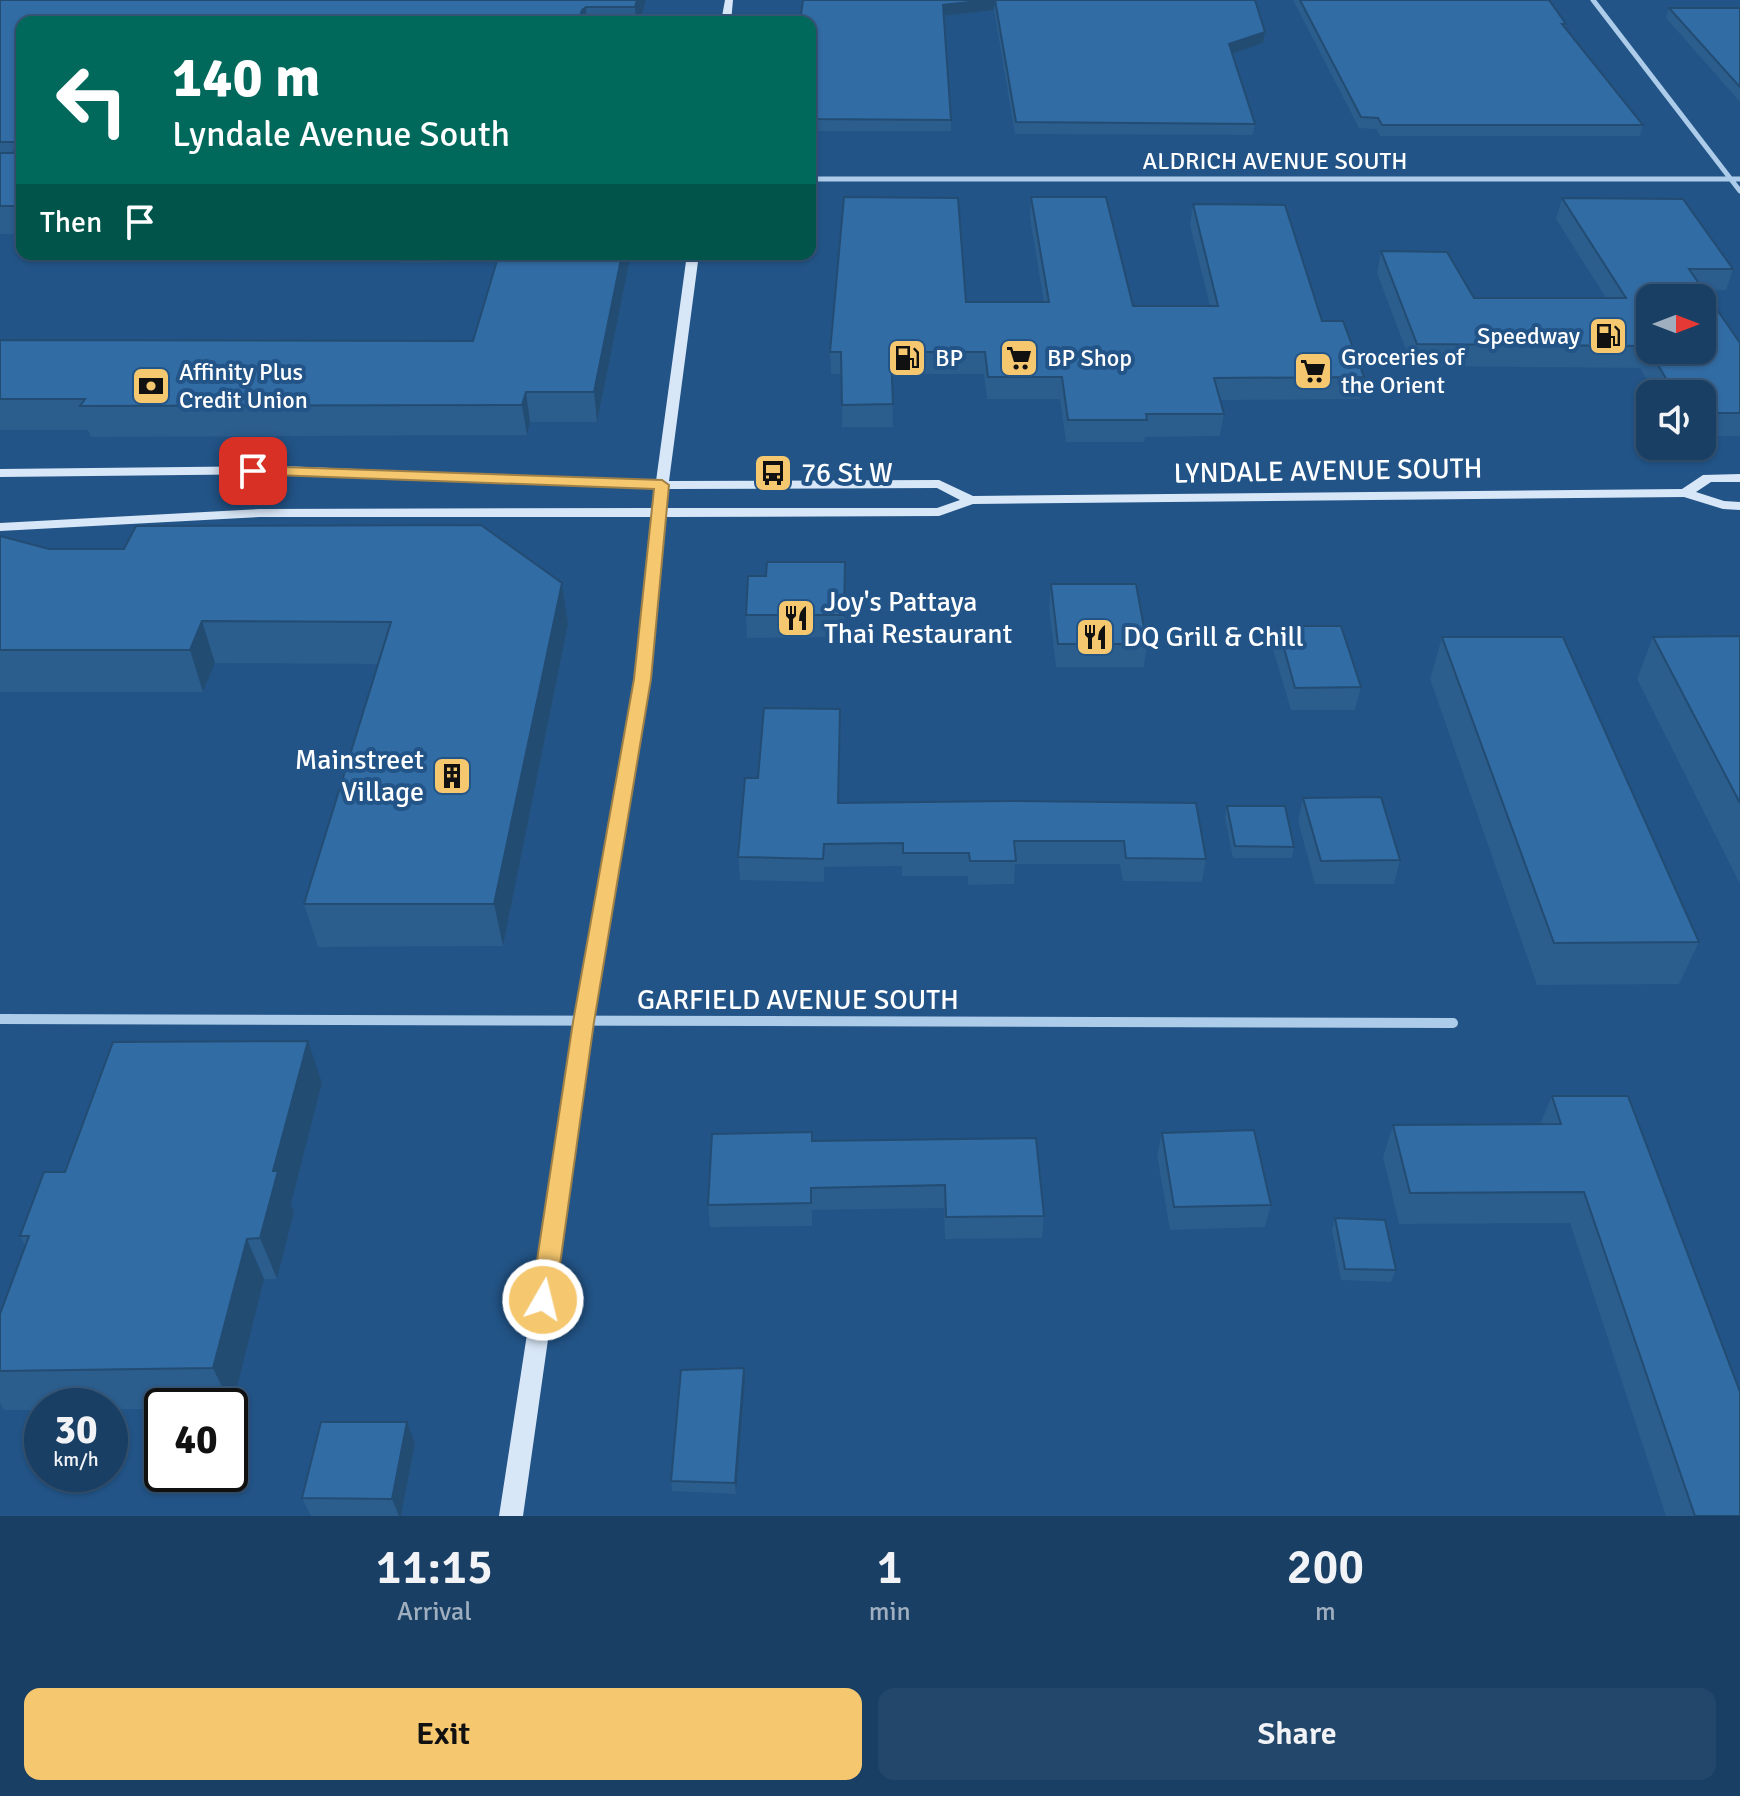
<!DOCTYPE html>
<style>
:root{--surface:#1a3f65;--page:#23466b;--text:#f1f3f6;--muted:#9fafbf;--line:#385879;--accent:#f5c76f}
body{margin:0;font-family:Signika,sans-serif;background:var(--page);color:var(--text);height:100vh;display:flex;flex-direction:column;font-size:30px;white-space:nowrap}
*{box-sizing:border-box;margin:0}
p{font-size:26px;color:var(--muted)}
.icon{flex:none;width:44px;height:44px;fill:none;stroke:currentColor;stroke-width:2;stroke-linecap:round;stroke-linejoin:round}
.map{position:relative;height:1516px;overflow:hidden}
.drawer{display:flex;flex-direction:column;background:var(--surface);flex:1}
.drawer>*{flex:none}
.guide{position:absolute;left:16px;top:16px;width:800px;height:244px;border-radius:16px;box-shadow:0 2px 6px #0004,0 0 0 2px var(--line);background:#00695c;color:#fff;overflow:hidden}
.needle{width:52px;rotate:90deg}
.tools{position:absolute;left:1636px;top:284px;display:grid;gap:16px}
.tools a{display:grid;place-items:center;width:80px;height:80px;border-radius:16px;background:var(--surface);box-shadow:0 2px 6px #0004,0 0 0 2px var(--line);font-size:40px}
.speed{position:absolute;left:24px;top:1388px;display:flex;gap:16px;font-size:40px;font-weight:700;text-align:center}
.speed>*{display:grid;place-content:center;width:104px;height:104px;border-radius:50%;background:var(--surface);box-shadow:0 2px 6px #0004,0 0 0 2px var(--line);line-height:1}
.speed small{font-size:20px;font-weight:400}
.speed .limit{border:4px solid #111;border-radius:12px;background:#fff;color:#111}
.pin{position:absolute;display:grid;place-items:center;width:68px;height:68px;color:#fff;margin:-34px;border-radius:16px;box-shadow:0 4px 12px #0006}
.me{position:absolute;width:88px;margin:-44px;rotate:8deg;stroke-linejoin:round;filter:drop-shadow(0 0 6px #0008)}
.turn{display:flex;align-items:center;gap:28px;height:168px;padding:0 24px;font-size:36px}
.turn .icon{width:104px;height:104px;stroke-width:2.5}
.turn b{display:block;font-size:56px;line-height:68px}
.then{display:flex;align-items:center;height:76px;padding:0 24px;background:#0003;gap:16px;font-size:30px}
.eta{display:flex;justify-content:space-evenly;align-items:center;height:136px;text-align:center}
.eta b{font-size:48px;font-weight:600;line-height:56px}
.primary-button{display:flex;gap:16px;margin-top:auto;padding:16px 24px}
.primary-button a{flex:1;height:92px;border-radius:16px;background:var(--accent);color:#111;font-size:32px;font-weight:600;line-height:92px;text-align:center}
.primary-button a+a{background:var(--page);color:var(--text)}
.map>svg:first-child{display:block}
.lines{fill:none;stroke-linecap:round;stroke-linejoin:round}
.street-far1{stroke:#adcce9;stroke-width:5}
.street{stroke:#adcce9;stroke-width:10}
.secondary{fill:#d8e7f8;fill-rule:evenodd}
.wall{fill:#2b5d8d}
.shaded-wall{fill:#234c73}
.building{fill:#326ca4;stroke:#234c73;stroke-width:2;fill-rule:evenodd}
.route{fill:#f5c76f;stroke:#9f8148;stroke-width:2}
.labels{text-anchor:middle;dominant-baseline:central;stroke-width:8;stroke-linejoin:round;paint-order:stroke}
.far-street-label{font-size:24px;fill:#fff;stroke:#225487}
.far-poi-label{font-size:24px;fill:#fff;stroke:#225487;text-anchor:start}
.street-label{font-size:28px;fill:#fff;stroke:#225487}
.poi-label{font-size:28px;fill:#fff;stroke:#225487;text-anchor:start}
</style>
<div class="map">
<svg width="1740" height="1516" viewBox="0 0 1740 1516">
<rect width="100%" height="100%" fill="#225487"/>
<g class="lines">
<path class="street-far1" d="M1593 0 1740 191
M810 179H1740"/>
<path class="street" d="M0 1019 1453 1023"/>
<path class="secondary" d="M725 0H733L731 22H721Z
M687 254H699L669 481 939 480 973 496 1682 489 1703 475 1740 474V482H1711L1696 492 1724 501 1740 502V510L1723 509 1684 497 973 504 939 516 666 517 651 679 593 1022 523 1516H499L575 1022 635 679 652 517H260L0 531V523L260 509 653 508 655 489 281 474 0 477V469L281 466 656 481ZM937 488 960 500 937 508H667L668 489Z"/>
</g>
<path class="wall" d="M0 0H646L640 22H22V234H0Z
M803 0H1255L1265 32 1263 43 1232 53 1255 124 1253 135 1015 134 994 10 943 16 951 120V131H810V22Z
M1293 0H1549L1566 24 1565 28 1643 125 1640 136H1380L1376 129 1359 128Z
M1669 8H1740V102L1666 18Z
M1031 197 1133 306H1210L1190 225 1193 204 1322 321 1364 377 1360 399 1220 400 1224 414 1220 436 1145 437 1144 442H1066L1060 399H987L984 374H892L893 427H842V374H831L830 352 966 302H1044L1030 218Z
M1562 198 1733 269 1726 290H1704L1740 343V436H1702V394H1655L1640 368 1412 366 1377 273 1381 251 1474 298H1606L1556 219Z
M400 254H631L597 422H530L527 435 91 437 88 430H0V340L473 341 497 262 401 263Z
M0 536 49 549 562 583 568 624 503 946 318 947 304 904 378 664 215 663 203 692H0Z
M766 576 845 585 844 637 747 638 746 615Z
M1051 584 1147 644 1144 667H1056L1049 607Z
M1278 626 1361 687 1355 710H1291L1273 649Z
M1740 636V884L1637 679 1653 637Z
M1442 637 1699 942 1679 984 1537 985 1430 679Z
M840 709 839 803 1010 801 1206 859 1202 882 1123 881 1120 864H1015L1014 884 968 885V876H902V866L824 867V882L740 880 738 857 758 778Z
M1303 798 1400 860 1394 884H1315L1298 821Z
M1227 806 1294 847 1292 858H1233L1225 818Z
M322 1083 291 1204 294 1212 277 1279H264L232 1408H230V1406H162V1409H110V1406H42V1410H4L0 1403V1314L25 1246 20 1236 65 1172Z
M1552 1096 1740 1516H1666L1570 1223 1399 1224 1383 1157 1393 1125 1540 1124Z
M1162 1133 1271 1205 1265 1227 1170 1230 1157 1155Z
M812 1141 1044 1216 1042 1238 945 1239 944 1208 812 1210V1226L710 1227 708 1205Z
M1335 1218 1396 1270 1391 1282 1341 1280 1332 1230Z
M744 1368 745 1379 736 1494 672 1491 671 1481Z
M415 1443 401 1516H311L302 1498Z"/>
<path class="shaded-wall" d="M637 0H646L640 22H636L635 7Z
M988 0H995L994 10 942 16 943 5Z
M586 7 587 22H578L582 10Z
M1265 32 1263 43 1228 55 1229 44Z
M622 254H631L597 422 594 392Z
M526 392 530 422 527 435 522 405Z
M562 583 568 624 503 946 494 904Z
M202 621 215 663 203 692 190 650Z
M308 1041 322 1083 291 1204 294 1212 277 1279 260 1238 273 1171Z
M247 1239 264 1279 232 1408 213 1368Z
M744 1368 745 1379 736 1494 735 1483Z
M407 1422 415 1443 401 1516H399L392 1499Z"/>
<path class="building" d="M0 0H637L635 7H586L582 10 578 22H22V206H0V153H13L18 146 14 142H0Z
M803 0H988L943 5 951 120 810 119V22H800Z
M995 0H1255L1265 32 1229 44 1255 124 1016 122Z
M1300 0H1549L1566 24H1562L1643 125H1382L1378 118 1361 117Z
M1669 8H1740V87Z
M844 197 958 198 966 302H1049L1031 197H1106L1133 306H1218L1193 204 1285 205 1322 321H1343L1364 377 1214 378 1224 414H1146L1147 420H1068L1062 377H988L985 352H891L893 404 842 405 841 352H830Z
M1562 198 1683 199 1733 269H1689L1740 343V413H1702V394H1675L1647 346 1417 344 1381 251 1447 252 1474 298H1626ZM1650 298H1702V350H1650Z
M499 254H622L594 392H526L522 405 80 406 85 399H0V340L473 341Z
M481 525 562 583 494 904H304L391 622 202 621 190 650H0V536L49 549H124L136 526Z
M767 562H845L844 615H746L748 576H766Z
M1051 584H1136L1147 644H1058Z
M1278 626H1341L1361 687 1295 688Z
M1740 636V803L1653 637Z
M1442 637H1563L1699 942 1554 943Z
M764 708 840 709 838 803 1010 801 1196 803 1206 859 1126 858 1124 841H1014L1016 861H970L969 853H903V843L824 844 823 859 738 857 745 778H758Z
M1381 797 1400 860 1321 861 1303 798Z
M1227 806H1285L1294 847 1235 846Z
M308 1041 273 1171H278L260 1238 247 1239 213 1368 0 1371V1314L29 1236H20L44 1172H65L113 1042Z
M1552 1096H1628L1740 1392V1516H1695L1584 1192 1410 1193 1393 1125 1561 1124Z
M1254 1130 1271 1205 1174 1207 1162 1133Z
M812 1132V1141L1036 1138 1044 1216 946 1217 945 1185 811 1188V1203L708 1205 712 1134Z
M1335 1218 1385 1220 1396 1270 1345 1269Z
M744 1368 735 1483 671 1481 681 1370Z
M321 1422H407L392 1499 302 1498Z"/>
<path class="route" d="M253 466 662 480 669 485 651 679 594 1022 555 1300 551 1307 543 1311 535 1307 531 1300 573 1022 634 679 654 489 248 474 245 471Z"/>
<defs>
<g id="fuel-square" transform="scale(2)"><rect x="-9" y="-9" width="18" height="18" rx="4" fill="#f5c76f" stroke="#225487"/><path d="M-5.5-6h7V0h2V4h1.3V-2.5L3-4.5l.8-.8L6-3V5H2.5V1h-1V6h-7ZM-4.2-4.7v3.2H.2V-4.7Z" fill="#111"/></g>
<g id="supermarket-square" transform="scale(2)"><rect x="-9" y="-9" width="18" height="18" rx="4" fill="#f5c76f" stroke="#225487"/><path d="M-6-5.5h2.5l.6 2H6L4.5 2H-2.5L-4.4-4H-6ZM-1.5 3.2a1.3 1.3 0 1 0 .1 0ZM3 3.2a1.3 1.3 0 1 0 .1 0Z" fill="#111"/></g>
<g id="bank-square" transform="scale(2)"><rect x="-9" y="-9" width="18" height="18" rx="4" fill="#f5c76f" stroke="#225487"/><path d="M-6-4H6V4H-6ZM0-2.3a2.3 2.3 0 1 0 0 4.6a2.3 2.3 0 1 0 0-4.6Z" fill="#111"/></g>
<g id="bus-square" transform="scale(2)"><rect x="-9" y="-9" width="18" height="18" rx="4" fill="#f5c76f" stroke="#225487"/><path d="M-5-6H5V4H4V6H2V4H-2V6H-4V4H-5ZM-3.5-4V0h7V-4ZM-3.5 1.2v1.5H-2V1.2ZM2 1.2v1.5H3.5V1.2Z" fill="#111"/></g>
<g id="restaurant-square" transform="scale(2)"><rect x="-9" y="-9" width="18" height="18" rx="4" fill="#f5c76f" stroke="#225487"/><path d="M-5-6h1v4h1v-4h1v4h1v-4h1v5L-1.5 .5V6h-2V.5L-5-1ZM5-6V6H3V1.5H1.5Q1.5-4 5-6Z" fill="#111"/></g>
<g id="building-square" transform="scale(2)"><rect x="-9" y="-9" width="18" height="18" rx="4" fill="#f5c76f" stroke="#225487"/><path d="M-4-6H4V6H1V3H-1V6H-4ZM-2.5-4.3h1.7v1.8h-1.7ZM.8-4.3h1.7v1.8H.8ZM-2.5-1h1.7V.8h-1.7ZM.8-1h1.7V.8H.8Z" fill="#111"/></g>
</defs>
<g fill-rule="evenodd">
<use href="#fuel-square" x="1608" y="336"/>
<use href="#fuel-square" x="907" y="358"/>
<use href="#supermarket-square" x="1019" y="358"/>
<use href="#supermarket-square" x="1313" y="371"/>
<use href="#bank-square" x="151" y="386"/>
<use href="#bus-square" x="773" y="473"/>
<use href="#restaurant-square" x="796" y="618"/>
<use href="#restaurant-square" x="1095" y="637"/>
<use href="#building-square" x="452" y="776"/>
</g>
<g class="labels">
<g class="far-street-label">
<text x="1275" y="161">ALDRICH AVENUE SOUTH</text>
</g>
<g class="far-poi-label">
<text x="1580" y="336" text-anchor="end">Speedway</text>
<text x="1341" y="357">Groceries of<tspan x="1341" dy="28">the Orient</tspan></text>
<text x="935" y="358">BP</text>
<text x="1047" y="358">BP Shop</text>
<text x="179" y="372">Affinity Plus<tspan x="179" dy="28">Credit Union</tspan></text>
</g>
<g class="street-label">
<text transform="translate(1328 471) rotate(-1)">LYNDALE AVENUE SOUTH</text>
<text x="798" y="1000">GARFIELD AVENUE SOUTH</text>
</g>
<g class="poi-label">
<text x="801" y="473">76 St W</text>
<text x="824" y="602">Joy's Pattaya<tspan x="824" dy="32">Thai Restaurant</tspan></text>
<text x="1123" y="637">DQ Grill &amp; Chill</text>
<text x="424" y="760" text-anchor="end">Mainstreet<tspan x="424" dy="32">Village</tspan></text>
</g>
</g>
</svg>
<div class="tools">
<a><svg class="needle" viewBox="-14 -14 28 28"><path d="M0-13l5 13h-10z" fill="#e53935"/><path d="M0 13l5-13h-10z" fill="#9fafbf"/></svg></a>
<a><svg class="icon" aria-label="sound" viewBox="0 0 24 24"><path d="M4 9h4l5-4v14l-5-4H4zM17 9q2 3 0 6"/></svg></a>
</div>
<div class="speed"><div>30<small>km/h</small></div><div class="limit">40</div></div>
<div class="pin" style="left:253px;top:471px;background:#d93025"><svg class="icon" aria-label="arrive" viewBox="0 0 24 24"><path d="M6 21V4h12l-3 4 3 4H6"/></svg></div>
<svg class="me" style="left:543px;top:1300px" viewBox="-20 -20 40 40"><circle r="17" fill="#f5c76f" stroke="#fff" stroke-width="3"/><path d="M0-11L8 9 0 5-8 9z" fill="#fff"/></svg>
<div class="guide">
<div class="turn"><svg class="icon" aria-label="left" viewBox="0 0 24 24"><path d="M17 20v-9H6M10 6l-5 5 5 5"/></svg><div><b>140 m</b>Lyndale Avenue South</div></div>
<div class="then">Then<svg class="icon" aria-label="arrive" viewBox="0 0 24 24"><path d="M6 21V4h12l-3 4 3 4H6"/></svg></div>
</div>
</div>
<section class="drawer">
<div class="eta">
<div><b>11:15</b><p>Arrival</p></div>
<div><b>1</b><p>min</p></div>
<div><b>200</b><p>m</p></div>
</div>
<div class="primary-button"><a>Exit</a><a>Share</a></div>
</section>
